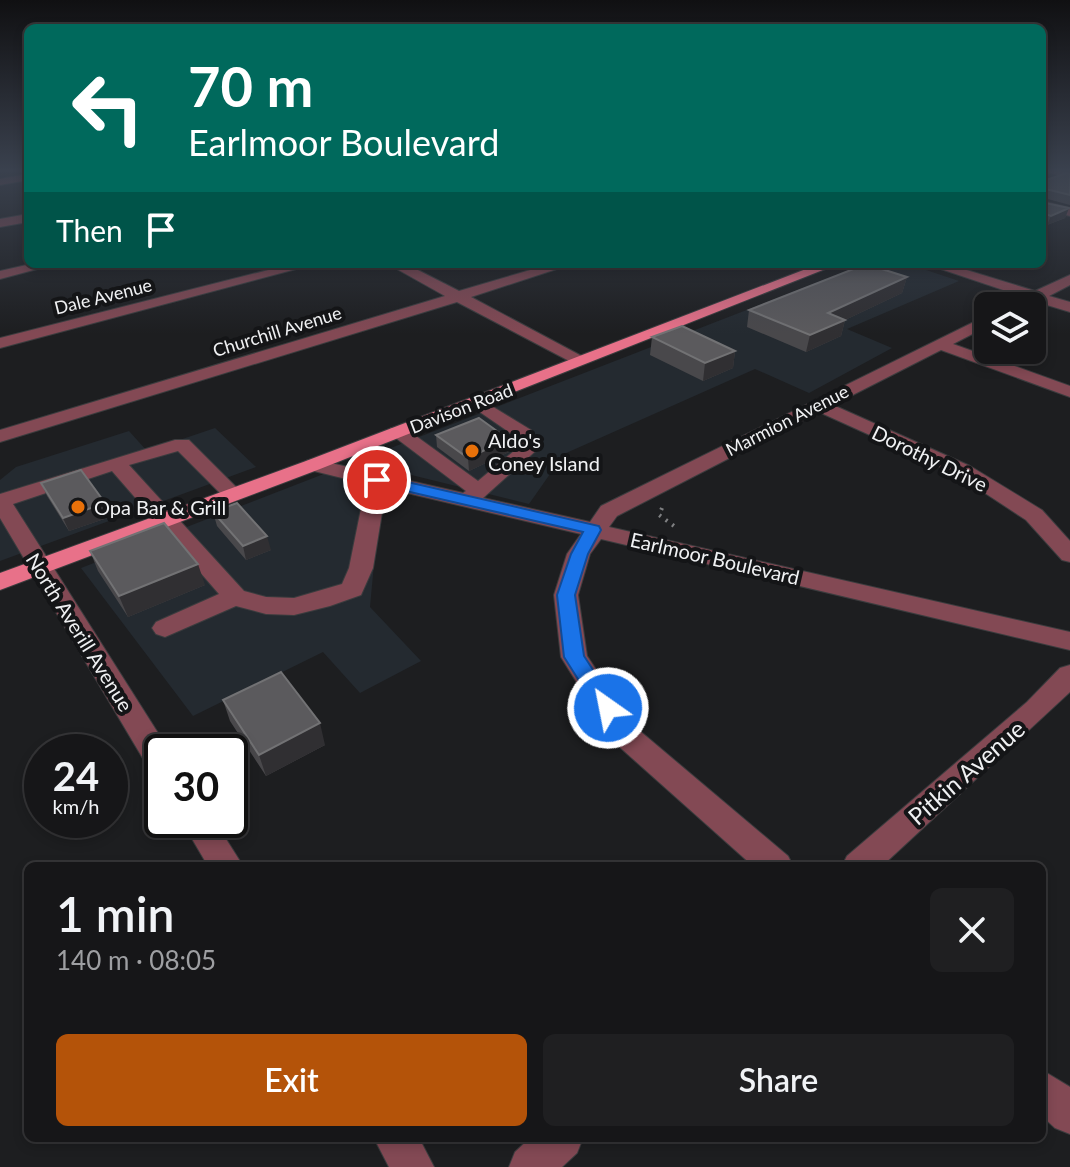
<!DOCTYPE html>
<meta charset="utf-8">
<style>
:root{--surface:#161618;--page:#1f1f21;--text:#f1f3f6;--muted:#9e9fa2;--line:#353537;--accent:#b45309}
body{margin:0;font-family:Lato,sans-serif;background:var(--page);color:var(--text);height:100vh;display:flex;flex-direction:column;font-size:30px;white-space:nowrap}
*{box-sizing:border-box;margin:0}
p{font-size:26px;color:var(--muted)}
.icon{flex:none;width:44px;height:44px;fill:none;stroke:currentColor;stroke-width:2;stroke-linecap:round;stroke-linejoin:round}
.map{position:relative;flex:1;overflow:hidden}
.drawer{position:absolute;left:24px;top:862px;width:1022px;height:280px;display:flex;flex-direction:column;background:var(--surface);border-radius:12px;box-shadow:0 4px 12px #0003,0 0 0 2px var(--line)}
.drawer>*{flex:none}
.banner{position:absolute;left:24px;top:24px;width:1022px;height:244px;border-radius:12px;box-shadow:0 4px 12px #0003,0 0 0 2px var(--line);background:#00695c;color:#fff;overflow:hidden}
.tools{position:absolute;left:974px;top:292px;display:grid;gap:16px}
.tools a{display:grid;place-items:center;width:72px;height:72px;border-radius:12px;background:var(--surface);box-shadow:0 4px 12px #0003,0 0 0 2px var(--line);font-size:40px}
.speed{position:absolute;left:24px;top:734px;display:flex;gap:16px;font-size:40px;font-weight:700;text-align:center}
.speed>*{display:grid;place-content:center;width:104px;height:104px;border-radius:50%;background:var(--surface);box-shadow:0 4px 12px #0003,0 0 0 2px var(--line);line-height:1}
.speed small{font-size:20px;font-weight:400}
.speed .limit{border:4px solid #111;border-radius:12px;background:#fff;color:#111}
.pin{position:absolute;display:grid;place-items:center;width:68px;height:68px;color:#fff;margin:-34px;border:4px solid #fff;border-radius:50%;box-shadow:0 2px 8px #0007}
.me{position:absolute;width:88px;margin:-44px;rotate:327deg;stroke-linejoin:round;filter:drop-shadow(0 0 6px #0008)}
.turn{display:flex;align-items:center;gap:28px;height:168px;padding:0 32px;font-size:36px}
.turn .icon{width:104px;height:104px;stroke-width:2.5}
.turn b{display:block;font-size:56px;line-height:68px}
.then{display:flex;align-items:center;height:76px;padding:0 32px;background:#0003;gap:16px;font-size:30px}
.round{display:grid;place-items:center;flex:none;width:84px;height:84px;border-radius:12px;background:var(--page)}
.head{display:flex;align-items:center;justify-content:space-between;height:136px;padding:0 32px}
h1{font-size:48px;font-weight:600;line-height:60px}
.primary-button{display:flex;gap:16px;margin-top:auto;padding:16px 32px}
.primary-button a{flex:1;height:92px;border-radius:12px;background:var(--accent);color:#fff;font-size:32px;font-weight:600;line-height:92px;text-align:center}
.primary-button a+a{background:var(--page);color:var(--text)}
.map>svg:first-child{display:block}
.built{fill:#242a30}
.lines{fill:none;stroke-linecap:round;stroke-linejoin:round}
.minor-casing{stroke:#3b3c3e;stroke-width:2}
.major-casing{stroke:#3b3c3e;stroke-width:2}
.path{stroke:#7f8082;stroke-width:4;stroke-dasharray:2 6;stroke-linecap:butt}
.minor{fill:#834954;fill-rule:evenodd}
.major{fill:#e87189;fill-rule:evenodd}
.wall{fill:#49484b}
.shaded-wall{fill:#302f32}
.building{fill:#5b5a5d;stroke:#727274;stroke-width:2}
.route{fill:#1a73e8;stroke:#114b97;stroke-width:2}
.food-dot{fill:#e8710a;stroke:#141517;stroke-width:3}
.labels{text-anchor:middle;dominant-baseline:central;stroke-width:8;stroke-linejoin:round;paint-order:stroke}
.far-street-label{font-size:18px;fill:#f0f1f3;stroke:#141517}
.poi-label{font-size:20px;fill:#f0f1f3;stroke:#141517;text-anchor:start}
.street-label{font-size:20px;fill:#f0f1f3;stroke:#141517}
.near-street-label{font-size:24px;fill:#f0f1f3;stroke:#141517}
</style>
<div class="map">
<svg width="1070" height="1167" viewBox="0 0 1070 1167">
<rect width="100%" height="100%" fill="#1d1e20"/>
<path class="built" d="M865 264H908L959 281 847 329 892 348 809 393 755 369 564 454 529 504 383 468 370 607 421 661 360 693 323 652 193 716 81 568Z
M215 428 256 467 0 561V480L16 467 129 431 147 451Z"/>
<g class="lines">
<g class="minor-casing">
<path id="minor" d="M1046 170 1070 172V178L1047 172Z
M28 174V180L0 185V179Z
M1042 201 1070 208V216L1042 209Z
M28 214V222L0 227V219Z
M31 264H56L0 279V271Z
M292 264H315L0 348V338Z
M388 264H406L459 291 551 264H572L471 297 589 360 581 365 575 364 457 302 0 442V430L445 296Z
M926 264H947L1035 291 1070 275V285L1049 296 1070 302V312L1037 302 1024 303V297Z
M988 315V326L953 344 1070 386V397L941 350 833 405 970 466 1042 510 1070 541V562L1062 560 1026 520 956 474 819 412 617 516 609 527 1070 632V650L601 539 590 554 578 595 587 656 634 726 788 856 793 866H753L614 742 561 657 554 595 567 554 581 534 386 488 373 568 361 595 330 606 294 615 266 614 236 606 165 637 156 634 152 628 156 622 219 594 112 471 13 504 170 752H162V776L151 772 0 518V494L175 440H189L244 495 240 499H226L178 451 129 465 244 591 266 597 294 598 342 584 349 568 366 484 306 469 303 465 306 461 313 459 463 493 466 491 388 432 391 428H405L478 481 520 446 516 437 471 406 468 402 471 398 477 397 531 430 540 447 483 498 590 522 601 506Z
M1070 665V692L882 866H842L847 856 1027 702 1060 668Z
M181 820H214L243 866H208Z
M1042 1070 1070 1087V1134L1055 1128 1042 1116Z
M374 1138H419L434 1167H389Z
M530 1138H583L577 1153 562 1167H509L515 1152Z"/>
</g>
<g class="major-casing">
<path id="major" d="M819 264H838L320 469 0 590V573L306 461Z"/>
</g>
<path class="path" d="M662 508 659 515 674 526"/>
<use href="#minor" class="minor"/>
<use href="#major" class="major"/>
</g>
<path class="wall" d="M1070 174V205L1044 198 1045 203 1069 208 1065 218 1047 225 1042 224V178L1046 180Z
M907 277 902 293 845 320 841 336 806 352 747 327 749 310Z
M652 337 735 351 733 368 703 381 650 355Z
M436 435 509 452 469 471 437 447Z
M41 483 110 517 69 531 47 496Z
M213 512 271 550 246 560 217 526Z
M90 551 205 585 128 617 98 571Z
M223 700 325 745 266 776 230 721Z"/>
<path class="shaded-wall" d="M1069 208 1065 218 1047 225 1051 216Z
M907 277 902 293 845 320 841 336 806 352 810 335 828 313Z
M735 351 733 368 703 381 705 363Z
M508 439 509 452 469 471 468 458Z
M105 503 110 517 69 531 63 518Z
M267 536 271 550 246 560 243 546Z
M198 564 205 585 128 617 119 596Z
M320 723 325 745 266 776 259 755Z"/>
<path class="building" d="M1067 173 1070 174V195L1046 189 1042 192V178L1046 180Z
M1042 193 1045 203 1069 208 1051 216 1042 213Z
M866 264 907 277 828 313 845 320 810 335 749 310Z
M682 326 735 351 705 363 652 337Z
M479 418 508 439 468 458 436 435Z
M81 470 105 503 63 518 41 483Z
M237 503 267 536 243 546 213 512Z
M164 523 198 564 119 596 90 551Z
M281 672 320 723 259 755 223 700Z"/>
<linearGradient id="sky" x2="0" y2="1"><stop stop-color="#101012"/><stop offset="0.51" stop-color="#3a414e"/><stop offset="1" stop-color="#3a414e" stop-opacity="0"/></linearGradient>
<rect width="1070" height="334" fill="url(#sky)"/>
<path class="route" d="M377 475 599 526 601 530 588 554 575 595 584 656 618 708 615 714H600L564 657 557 595 571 554 583 532 371 483 369 480Z"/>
<g class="food-dot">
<circle cx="472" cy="451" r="8"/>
<circle cx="78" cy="507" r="8"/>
</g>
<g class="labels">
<g class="far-street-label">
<text transform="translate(103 296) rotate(-14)">Dale Avenue</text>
<text transform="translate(277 331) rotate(-17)">Churchill Avenue</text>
<text transform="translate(461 408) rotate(-21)">Davison Road</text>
<text transform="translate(787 420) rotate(-27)">Marmion Avenue</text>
</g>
<g class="poi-label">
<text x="488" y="440">Aldo's<tspan x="488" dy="23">Coney Island</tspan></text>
<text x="94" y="507">Opa Bar &amp; Grill</text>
</g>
<g class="street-label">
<text transform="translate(930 458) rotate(26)">Dorothy Drive</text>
<text transform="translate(715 558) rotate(13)">Earlmoor Boulevard</text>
<text transform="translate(80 632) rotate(58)">North Averill Avenue</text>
</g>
<g class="near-street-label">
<text transform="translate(966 772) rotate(-41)">Pitkin Avenue</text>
</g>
</g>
</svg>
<div class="tools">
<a><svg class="icon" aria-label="layers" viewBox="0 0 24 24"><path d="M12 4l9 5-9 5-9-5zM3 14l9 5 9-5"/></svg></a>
</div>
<div class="speed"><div>24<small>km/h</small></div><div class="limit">30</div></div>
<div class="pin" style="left:377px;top:480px;background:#d93025"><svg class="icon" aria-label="arrive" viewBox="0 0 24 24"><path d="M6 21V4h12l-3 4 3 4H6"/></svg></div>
<svg class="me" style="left:608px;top:708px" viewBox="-20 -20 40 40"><circle r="17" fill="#1a73e8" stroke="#fff" stroke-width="3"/><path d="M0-11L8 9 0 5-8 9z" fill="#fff"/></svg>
<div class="banner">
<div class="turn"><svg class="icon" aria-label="left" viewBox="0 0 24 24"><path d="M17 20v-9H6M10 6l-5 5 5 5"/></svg><div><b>70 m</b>Earlmoor Boulevard</div></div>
<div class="then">Then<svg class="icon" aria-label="arrive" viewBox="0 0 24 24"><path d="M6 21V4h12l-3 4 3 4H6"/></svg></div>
</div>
<section class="drawer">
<div class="head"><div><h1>1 min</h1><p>140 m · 08:05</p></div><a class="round"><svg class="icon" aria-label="close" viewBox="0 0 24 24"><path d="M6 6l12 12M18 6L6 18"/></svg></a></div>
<div class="primary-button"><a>Exit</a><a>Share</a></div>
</section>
</div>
